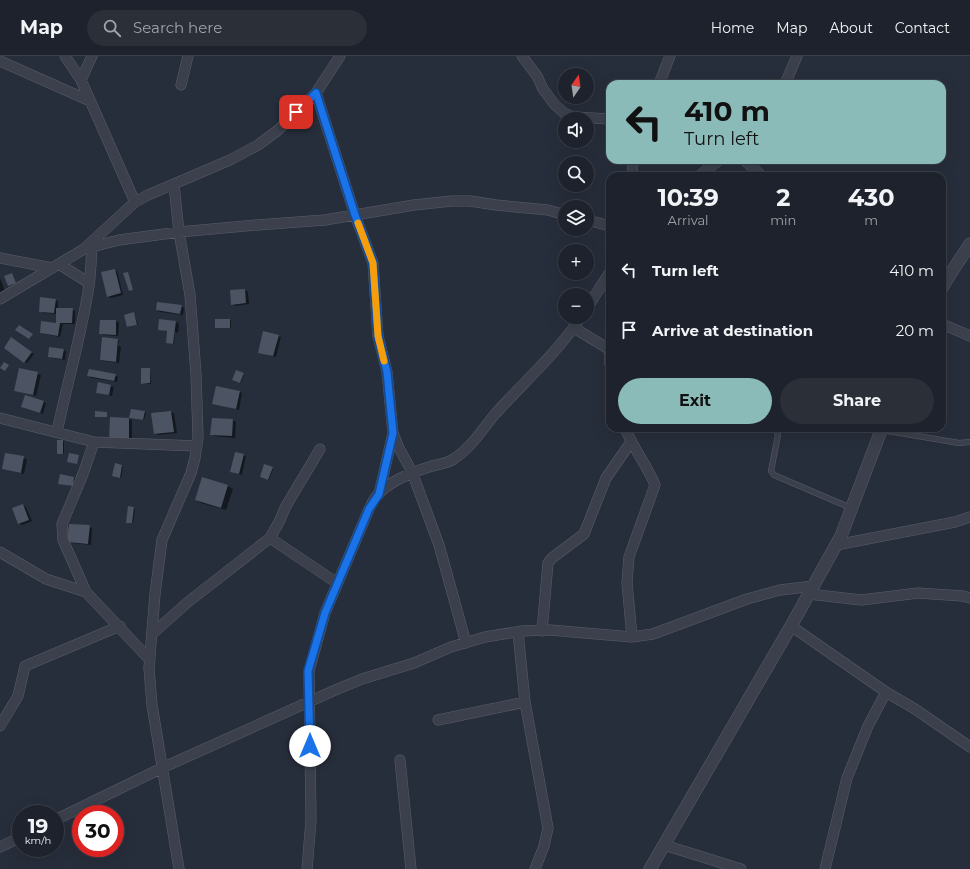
<!DOCTYPE html>
<meta charset="utf-8">
<style>
:root{--surface:#1d222c;--page:#2a2f38;--text:#f1f3f6;--muted:#a0a4a9;--line:#3b3f48;--accent:#8bbbb9}
body{margin:0;font-family:Montserrat,sans-serif;background:var(--page);color:var(--text);height:100vh;display:flex;flex-direction:column;font-size:15px;white-space:nowrap}
*{box-sizing:border-box;margin:0}
p{font-size:13px;color:var(--muted)}
.icon{flex:none;width:22px;height:22px;fill:none;stroke:currentColor;stroke-width:2;stroke-linecap:round;stroke-linejoin:round}
.map{position:relative;flex:1;overflow:hidden}
.sheet{position:absolute;left:606px;top:116px;width:340px;height:260px;display:flex;flex-direction:column;background:var(--surface);border-radius:12px;box-shadow:0 4px 16px #0002,0 0 0 1px var(--line)}
.sheet>*{flex:none}
.guide{position:absolute;left:606px;top:24px;width:340px;height:84px;border-radius:12px;box-shadow:0 4px 16px #0002,0 0 0 1px var(--line);background:#8bbbb9;color:#111;overflow:hidden}
.needle{width:26px;rotate:13deg}
.fabs{position:absolute;left:558px;top:12px;display:grid;gap:8px}
.fabs a{display:grid;place-items:center;width:36px;height:36px;border-radius:50%;background:var(--surface);box-shadow:0 4px 16px #0002,0 0 0 1px var(--line);font-size:20px}
.speed{position:absolute;left:12px;top:749px;display:flex;gap:8px;font-size:20px;font-weight:700;text-align:center}
.speed>*{display:grid;place-content:center;width:52px;height:52px;border-radius:50%;background:var(--surface);box-shadow:0 4px 16px #0002,0 0 0 1px var(--line);line-height:1}
.speed small{font-size:10px;font-weight:400}
.speed .limit{border:6px solid #d22;background:#fff;color:#111}
.pin{position:absolute;display:grid;place-items:center;width:34px;height:34px;color:#fff;margin:-17px;border-radius:8px;box-shadow:0 2px 6px #0006}
.me{position:absolute;width:44px;margin:-22px;rotate:0deg;stroke-linejoin:round;filter:drop-shadow(0 0 3px #0008)}
.turn{display:flex;align-items:center;gap:14px;height:84px;padding:0 12px;font-size:18px}
.turn .icon{width:52px;height:52px;stroke-width:2.5}
.turn b{display:block;font-size:28px;line-height:34px}
.eta{display:flex;justify-content:space-evenly;align-items:center;height:68px;text-align:center}
.eta b{font-size:24px;font-weight:700;line-height:28px}
.primary-button{display:flex;gap:8px;margin-top:auto;padding:8px 12px}
.primary-button a{flex:1;height:46px;border-radius:24px;background:var(--accent);color:#111;font-size:16px;font-weight:700;line-height:46px;text-align:center}
.primary-button a+a{background:var(--page);color:var(--text)}
ul{padding:0;list-style:none}
li{display:flex;align-items:center;gap:12px;height:60px;padding:0 12px}
li div{flex:1}
li b{display:block;font-size:15px}
li em{font-style:normal}
header{display:flex;align-items:center;gap:24px;box-sizing:border-box;height:56px;padding:0 20px;background:var(--surface);border-bottom:1px solid var(--line)}
header strong{font-size:19px}
nav{display:flex;gap:22px;margin-inline-start:auto;font-size:14px}
.search{width:280px;height:36px;background:var(--page);display:flex;align-items:center;gap:10px;box-sizing:border-box;padding:0 14px;border-radius:22px;color:var(--muted);font-size:15px}
.map>svg:first-child{display:block}
.shadow{fill:#0007}
.building{fill:#4c5362}
.lines{fill:none;stroke-linecap:round;stroke-linejoin:round}
.service-casing{stroke:#595e6a;stroke-width:6}
.minor-casing{stroke:#595e6a;stroke-width:11}
.tertiary-casing{stroke:#595e6a;stroke-width:13}
.service{stroke:#3b404c;stroke-width:5}
.minor{stroke:#3b404c;stroke-width:10}
.tertiary{stroke:#3b404c;stroke-width:12}
.route-casing{stroke:#114b97;stroke-width:10}
.route{stroke:#1a73e8;stroke-width:7}
.slow{stroke:#f59e0b;stroke-width:7}
</style>
<header>
<strong>Map</strong>
<div class="search"><svg class="icon" aria-label="search" viewBox="0 0 24 24"><circle cx="10" cy="10" r="6"/><path d="M15 15l6 6"/></svg>Search here</div>
<nav><a>Home</a><a>Map</a><a>About</a><a>Contact</a></nav>
</header>
<div class="map">
<svg width="970" height="813" viewBox="0 0 970 813">
<rect width="100%" height="100%" fill="#272e3b"/>
<path class="shadow" d="M114 214 117 215 123 239 111 242 108 240Z
M0 222 5 235 0 237Z
M245 234 248 236 249 248 235 250 232 248Z
M55 244 58 245V253H72L75 255V268H63L60 281 44 278 41 277 57 268V258L43 257 40 255Z
M181 250 184 252 183 259 160 256 157 254Z
M134 257 138 269 129 271H128Z
M160 264 176 266 179 268 178 277 175 276 174 288 168 287V276L159 273Z
M230 264 231 265V272H216Z
M116 265 119 267 118 280 103 279 100 277Z
M278 280 281 281 276 301 259 296Z
M15 284 34 298 27 307 25 306Z
M118 284 119 285 118 289 121 291 119 307 104 305 101 304Z
M63 294 66 295 65 304 52 302 49 300Z
M20 313 41 319 36 340 15 335Z
M149 313 150 314 151 328H143Z
M237 315 244 319 241 327 233 324Z
M115 319 118 321 117 326 92 322 89 320Z
M111 330 114 331 112 340 97 336Z
M240 336 242 337 239 354 213 347Z
M44 346 46 347 43 358 22 351Z
M145 356 146 357 144 364 130 362Z
M171 356 174 357 177 377 158 379 155 378Z
M111 362 129 363 132 364V388Z
M212 363 233 364 236 366 235 382 214 380 212 378Z
M63 385 64 386V398H58Z
M6 398 27 403 24 418 4 413Z
M243 399 246 400 242 419 234 417Z
M116 409 123 411 121 422 114 420Z
M272 412 273 413 269 424 262 422Z
M61 419 77 423 76 431 59 427Z
M203 422 228 430 233 433 226 454 201 447 196 444Z
M23 449 26 451 32 465 22 469 19 467Z
M129 451 135 453 133 467H128Z
M89 470 92 472 91 489 71 487 68 486Z"/>
<path class="building" d="M115 213 121 237 107 241 101 216Z
M128 216 133 234 129 235 123 217Z
M12 217 16 227 8 230 4 220Z
M245 233 246 247 231 249 230 234Z
M40 241 56 243 54 257 39 256Z
M157 246 182 249 180 258 156 254Z
M56 252H73L72 267H56H60L58 280 40 277 41 265 56 267Z
M134 256 137 269 127 271 124 259Z
M159 263 176 265 173 288 166 287 167 275 158 274Z
M215 263H230V272H215Z
M100 264H116V279L99 278Z
M19 269 33 278 29 283 15 274Z
M263 275 279 279 273 300 258 297Z
M11 281 32 296 24 307 4 292Z
M102 281 118 283 116 306 100 304Z
M49 291 64 293 62 303 48 301Z
M4 306 9 309 5 315 0 312Z
M19 312 38 316 33 339 14 335Z
M141 312H150V327L141 328Z
M89 313 116 318 114 325 87 320Z
M236 314 244 317 240 327 232 324Z
M98 326 111 329 109 339 96 337Z
M216 330 240 335 236 353 212 348Z
M25 339 44 345 40 357 21 351Z
M131 353 145 355 143 364 129 362Z
M95 355 107 356V361H95Z
M171 355 174 376 154 378 151 357Z
M110 361 129 362V387L109 386Z
M212 362 233 363 232 380 210 379Z
M57 384H63V398H57Z
M235 396 244 398 239 418 230 416Z
M5 397 24 400 21 417 2 413Z
M69 397 79 399 77 408 67 406Z
M115 407 122 409 120 422 112 420Z
M264 408 273 411 268 424 260 421Z
M60 418 74 421 73 430 58 428Z
M202 421 228 429 221 452 195 444Z
M23 448 29 464 18 468 12 452Z
M128 450 134 451 132 467H126Z
M69 468 90 469 88 488 67 486Z"/>
<g class="lines">
<g class="service-casing">
<path id="service" d="M776 372 778 379 771 415 774 419 851 452
M882 374 959 387 970 386"/>
</g>
<g class="minor-casing">
<path id="minor" d="M65 0 81 24 135 146
M522 0 537 20 543 33 555 49 564 57 573 61 610 63
M0 5 90 45
M81 24 92 0
M659 28 670 0
M785 28 797 0
M181 29 188 0
M316 37 355 159 373 207 378 280 387 316 393 377 398 390 412 416 439 489 466 587
M744 104 762 120
M632 120 633 104
M699 120 719 104
M174 129 179 176 190 239 196 318 198 381 195 402 191 417 162 484 155 538 149 612 152 649 179 813
M587 164 610 170
M85 192 135 146 148 139 230 104 258 89 277 75 316 37 340 0
M0 202 52 212
M59 208 89 227
M0 243 84 193 119 184 179 176 257 169 325 164 414 149 452 145H470L496 149 548 154 565 159
M587 252 610 216
M942 268 970 280
M574 272 607 292 610 297V308
M0 362 94 386 197 390
M625 372C633 392 647 409 655 429L629 501 627 527 632 581
M57 376C67 327 82 278 89 229 91 217 91 204 92 192
M94 386 83 418 62 468 63 484 86 536 150 604
M379 438 393 377
M270 482 337 527
M836 489 955 466 970 461
M0 496 46 523 86 536
M809 538 861 544 918 537 963 540 970 542
M791 570 886 636 915 653 970 691
M542 575 548 507 552 502 584 478 606 422 631 386
M518 576 525 646 548 772 544 790 535 813
M152 578 188 546 270 482 279 466 286 450 320 393
M438 664 525 646
M0 670 18 640 25 610 120 570
M400 704 411 813
M55 764 162 712 333 635 362 623 414 607 451 591 485 581 522 575 550 574 632 581 653 578 747 543 780 534 813 530
M664 789 741 813
M0 791 21 781
M307 813 311 764 309 615 325 557 369 453C371 450 372 446 375 442 385 427 412 416 429 411 438 408 448 408 455 402 472 391 483 372 496 357 525 325 557 297 581 261
M825 813 847 722 868 670 886 636"/>
</g>
<g class="tertiary-casing">
<path id="tertiary" d="M942 232 951 217 970 188
M650 813 791 570 841 480 882 372"/>
</g>
<use href="#service" class="service"/>
<use href="#minor" class="minor"/>
<use href="#tertiary" class="tertiary"/>
</g>
<g class="lines">
<g class="route-casing">
<path id="route" d="M296 56 316 37 355 159 373 207 378 280 387 316 393 377 379 438 369 453 325 557 308 615 310 690"/>
</g>
<use href="#route" class="route"/>
<path class="slow" d="M358 167 373 207 378 280 384 305"/>
</g>
</svg>
<div class="fabs">
<a><svg class="needle" viewBox="-14 -14 28 28"><path d="M0-13l5 13h-10z" fill="#e53935"/><path d="M0 13l5-13h-10z" fill="#a0a4a9"/></svg></a>
<a><svg class="icon" aria-label="sound" viewBox="0 0 24 24"><path d="M4 9h4l5-4v14l-5-4H4zM17 9q2 3 0 6"/></svg></a>
<a><svg class="icon" aria-label="search" viewBox="0 0 24 24"><circle cx="10" cy="10" r="6"/><path d="M15 15l6 6"/></svg></a>
<a><svg class="icon" aria-label="layers" viewBox="0 0 24 24"><path d="M12 4l9 5-9 5-9-5zM3 14l9 5 9-5"/></svg></a>
<a>+</a>
<a>−</a>
</div>
<div class="speed"><div>19<small>km/h</small></div><div class="limit">30</div></div>
<div class="pin" style="left:296px;top:56px;background:#d93025"><svg class="icon" aria-label="arrive" viewBox="0 0 24 24"><path d="M6 21V4h12l-3 4 3 4H6"/></svg></div>
<svg class="me" style="left:310px;top:690px" viewBox="-20 -20 40 40"><circle r="19" fill="#fff"/><path d="M0-13L10 11 0 6-10 11z" fill="#1a73e8"/></svg>
<div class="guide">
<div class="turn"><svg class="icon" aria-label="left" viewBox="0 0 24 24"><path d="M17 20v-9H6M10 6l-5 5 5 5"/></svg><div><b>410 m</b>Turn left</div></div>
</div>
<section class="sheet">
<div class="eta">
<div><b>10:39</b><p>Arrival</p></div>
<div><b>2</b><p>min</p></div>
<div><b>430</b><p>m</p></div>
</div>
<ul>
<li><svg class="icon" aria-label="left" viewBox="0 0 24 24"><path d="M17 20v-9H6M10 6l-5 5 5 5"/></svg><div><b>Turn left</b></div><em>410 m</em></li>
<li><svg class="icon" aria-label="arrive" viewBox="0 0 24 24"><path d="M6 21V4h12l-3 4 3 4H6"/></svg><div><b>Arrive at destination</b></div><em>20 m</em></li>
</ul>
<div class="primary-button"><a>Exit</a><a>Share</a></div>
</section>
</div>
